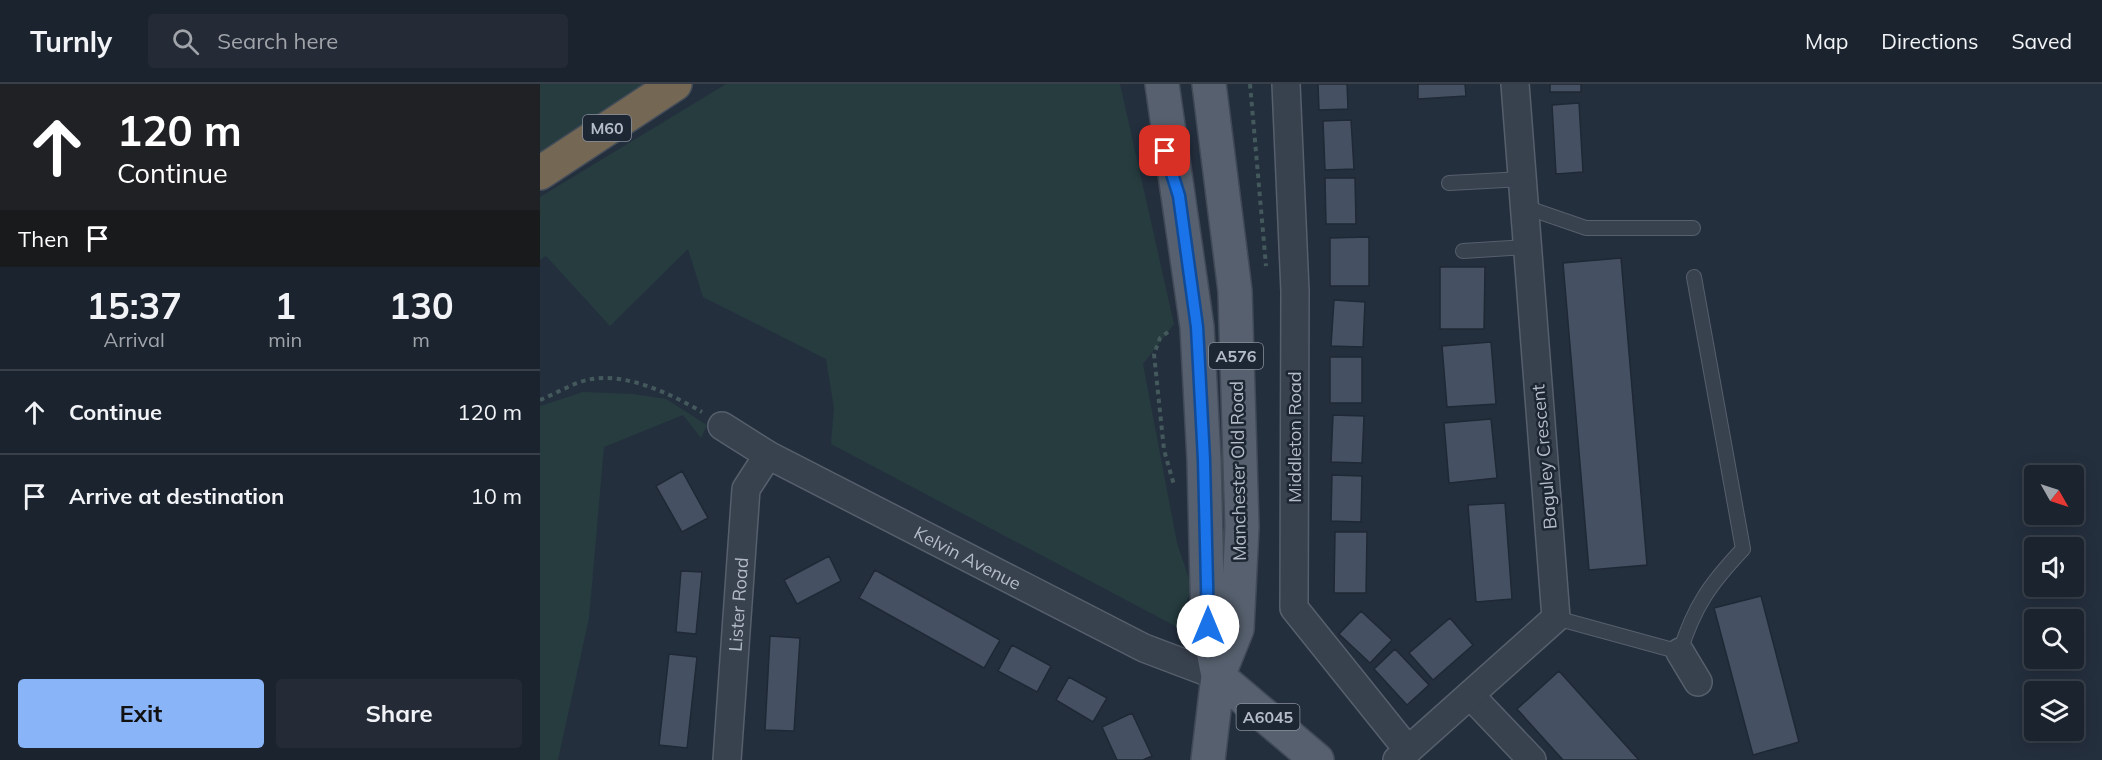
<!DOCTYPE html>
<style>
:root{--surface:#1b232e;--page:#242b36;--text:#f1f3f6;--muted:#a0a4aa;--line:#39404a;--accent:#8ab4f8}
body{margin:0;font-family:Mulish,sans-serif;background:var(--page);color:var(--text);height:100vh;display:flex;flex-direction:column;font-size:22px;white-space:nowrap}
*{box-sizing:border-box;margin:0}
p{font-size:20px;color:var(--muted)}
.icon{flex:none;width:33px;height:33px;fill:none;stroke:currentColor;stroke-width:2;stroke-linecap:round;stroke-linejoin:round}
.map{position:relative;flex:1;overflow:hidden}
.sheet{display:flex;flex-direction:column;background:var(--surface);width:540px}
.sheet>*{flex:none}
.guide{background:#202124;color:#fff;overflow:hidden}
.needle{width:39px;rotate:129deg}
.controls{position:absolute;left:1484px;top:381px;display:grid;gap:12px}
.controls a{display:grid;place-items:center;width:60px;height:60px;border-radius:6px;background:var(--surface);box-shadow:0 3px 15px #0003,0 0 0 2px var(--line);font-size:30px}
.pin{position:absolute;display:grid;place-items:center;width:51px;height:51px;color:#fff;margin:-26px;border-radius:12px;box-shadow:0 3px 9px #0006}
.me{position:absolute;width:66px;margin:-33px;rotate:0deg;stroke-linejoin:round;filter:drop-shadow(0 0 4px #0008)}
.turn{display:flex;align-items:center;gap:21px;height:126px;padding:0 18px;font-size:27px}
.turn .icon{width:78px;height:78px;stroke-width:2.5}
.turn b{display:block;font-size:42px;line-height:51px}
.then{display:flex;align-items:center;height:57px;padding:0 18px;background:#0003;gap:12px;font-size:22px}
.eta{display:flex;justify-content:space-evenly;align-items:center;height:102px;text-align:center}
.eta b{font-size:36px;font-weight:700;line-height:42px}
.cta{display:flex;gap:12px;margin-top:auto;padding:12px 18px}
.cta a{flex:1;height:69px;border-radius:6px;background:var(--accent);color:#111;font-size:24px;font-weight:700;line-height:69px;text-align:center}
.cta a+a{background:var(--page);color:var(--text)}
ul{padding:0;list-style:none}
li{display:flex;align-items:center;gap:18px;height:84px;padding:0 18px;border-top:2px solid var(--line)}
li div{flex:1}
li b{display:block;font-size:22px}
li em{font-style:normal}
header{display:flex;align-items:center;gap:36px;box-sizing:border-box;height:84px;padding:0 30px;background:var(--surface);border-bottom:2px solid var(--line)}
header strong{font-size:28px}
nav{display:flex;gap:33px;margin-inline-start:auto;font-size:21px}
.search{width:420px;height:54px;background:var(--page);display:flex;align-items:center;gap:15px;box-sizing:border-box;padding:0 21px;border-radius:6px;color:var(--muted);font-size:22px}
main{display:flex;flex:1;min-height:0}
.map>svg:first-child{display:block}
.green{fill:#263c3f}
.building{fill:#455162;stroke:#1f2835;stroke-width:1.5}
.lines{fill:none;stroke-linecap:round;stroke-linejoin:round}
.lane-casing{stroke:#565f6c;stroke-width:16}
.street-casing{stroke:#565f6c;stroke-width:30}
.primary-casing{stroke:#414a57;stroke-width:36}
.highway-casing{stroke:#434c59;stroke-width:36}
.path{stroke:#44595c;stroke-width:4;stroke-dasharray:4.5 4.5;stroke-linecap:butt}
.lane{stroke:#38414e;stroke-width:14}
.street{stroke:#38414e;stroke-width:27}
.primary{stroke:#56606e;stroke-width:33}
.highway{stroke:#746855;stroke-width:33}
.route-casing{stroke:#114b97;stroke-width:15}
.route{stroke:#1a73e8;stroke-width:10}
.labels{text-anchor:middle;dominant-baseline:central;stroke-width:5;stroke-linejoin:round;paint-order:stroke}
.shield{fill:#1d2633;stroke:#878f9c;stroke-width:1.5}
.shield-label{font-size:16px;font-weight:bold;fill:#b4bcc9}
.street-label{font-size:18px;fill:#b4bcc9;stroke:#1d2633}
</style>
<header>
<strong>Turnly</strong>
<div class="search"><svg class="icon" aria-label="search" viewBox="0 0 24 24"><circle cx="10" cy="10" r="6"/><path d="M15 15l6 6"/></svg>Search here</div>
<nav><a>Map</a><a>Directions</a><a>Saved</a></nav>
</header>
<main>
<section class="sheet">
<div class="guide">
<div class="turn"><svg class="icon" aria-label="ahead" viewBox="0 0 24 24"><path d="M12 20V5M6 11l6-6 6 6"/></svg><div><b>120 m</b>Continue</div></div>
<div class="then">Then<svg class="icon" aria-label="arrive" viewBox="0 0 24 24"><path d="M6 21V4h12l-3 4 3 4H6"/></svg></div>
</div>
<div class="eta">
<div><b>15:37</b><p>Arrival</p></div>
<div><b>1</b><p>min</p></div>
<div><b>130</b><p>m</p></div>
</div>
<ul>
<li><svg class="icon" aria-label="ahead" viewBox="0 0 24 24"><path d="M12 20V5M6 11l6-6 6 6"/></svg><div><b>Continue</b></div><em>120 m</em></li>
<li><svg class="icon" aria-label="arrive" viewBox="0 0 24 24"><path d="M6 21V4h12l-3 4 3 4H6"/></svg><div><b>Arrive at destination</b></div><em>10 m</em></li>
</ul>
<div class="cta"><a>Exit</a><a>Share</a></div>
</section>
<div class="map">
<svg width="1562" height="676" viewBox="0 0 1562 676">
<rect width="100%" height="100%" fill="#242f3e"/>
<path class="green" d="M0 0H108L0 77Z
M186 0H580L634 240 603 280 637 459 652 504 637 543 291 360 294 324 286 275 163 213 148 165 70 242 6 172 0 176V113Z
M43 308 93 310 126 315 167 341 161 354 143 331 64 363 49 534 18 676H0V322Z"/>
<path class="building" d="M778 0H807L808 25 779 26Z
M878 0H925L926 12 878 15Z
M1010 0H1041V8H1010Z
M1039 19 1043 88 1016 90 1012 21Z
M811 36 814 85 785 86 783 37Z
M785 94H815L816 140H786Z
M829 153V202H790V154Z
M1081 174 1107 481 1049 486 1023 179Z
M900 183H945L944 245H900Z
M794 216 825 218 823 263 791 262Z
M951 258 956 320 907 323 902 262Z
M790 273H822V319H790Z
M793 331 824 332 822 379 791 378Z
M951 335 957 394 909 399 904 339Z
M142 387 168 434 142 448 116 402Z
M792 391 822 392 821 438 791 437Z
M965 419 972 515 936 518 928 421Z
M795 448H827L826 509H794Z
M289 472 301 497 257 520 244 496Z
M335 486 460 556 444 584 319 514Z
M141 487 162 488 156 550 136 548Z
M1221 512 1259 658 1213 671 1174 524Z
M821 527 852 556 830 579 799 550Z
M910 534 933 561 893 596 869 569Z
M230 552 260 554 254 647 225 646Z
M472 561 511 582 497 608 458 587Z
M855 565 889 601 867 621 834 585Z
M129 570 157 573 147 664 119 661Z
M1019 587 1099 676H1023L977 625Z
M529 593 567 614 553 638 516 616Z
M592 629 612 672 603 676H577L562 643Z"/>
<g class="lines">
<g class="lane-casing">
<path id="lane" d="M909 99 983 95
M985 123 1046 144H1153
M923 167 987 163
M1016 534 1140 568C1154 522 1171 499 1203 465L1154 193"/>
</g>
<g class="street-casing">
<g id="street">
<path d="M746 0 755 207 754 524 868 666"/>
<path id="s1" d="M182 342 228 371 604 564 678 592"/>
<path d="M1140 568 1158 598"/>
<path d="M930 611 992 676"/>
<path id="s2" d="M187 676 206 405 228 371"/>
<path d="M857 676 1016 534 975 0"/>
</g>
</g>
<g class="primary-casing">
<path id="primary" d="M622 0 657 243 664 376 668 541 678 592
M678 592 777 676
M668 676 678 592 697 545 702 443 695 207 669 0"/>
</g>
<g class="highway-casing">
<path id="highway" d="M0 89 135 0"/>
</g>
<path class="path" d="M710 0 726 182
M628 248 620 254 614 270 624 366 634 401
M0 316C15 310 31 300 47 296 84 287 131 310 162 328"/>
<use href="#lane" class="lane"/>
<use href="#street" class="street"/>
<use href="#primary" class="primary"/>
<use href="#highway" class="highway"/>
</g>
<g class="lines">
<g class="route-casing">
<path id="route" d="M625 67 639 112 657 243 664 376 668 542"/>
</g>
<use href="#route" class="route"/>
</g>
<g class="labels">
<g class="shield">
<rect x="43" y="31" width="48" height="26" rx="4.5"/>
<rect x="669" y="259" width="54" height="26" rx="4.5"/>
<rect x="696.5" y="620" width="63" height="26" rx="4.5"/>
</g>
<g class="shield-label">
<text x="67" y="44">M60</text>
<text x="696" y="272">A576</text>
<text x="728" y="633">A6045</text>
</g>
<g class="street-label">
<text transform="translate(754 353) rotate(-90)">Middleton Road</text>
<text transform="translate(1004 373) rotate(-95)">Baguley Crescent</text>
<text transform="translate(698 387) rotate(-91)">Manchester Old Road</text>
<text stroke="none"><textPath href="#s1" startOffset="279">Kelvin Avenue</textPath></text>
<text stroke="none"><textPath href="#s2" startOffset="156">Lister Road</textPath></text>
</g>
</g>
</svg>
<div class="controls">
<a><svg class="needle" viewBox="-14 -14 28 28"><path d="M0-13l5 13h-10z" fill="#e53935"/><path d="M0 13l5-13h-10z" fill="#a0a4aa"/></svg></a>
<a><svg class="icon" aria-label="sound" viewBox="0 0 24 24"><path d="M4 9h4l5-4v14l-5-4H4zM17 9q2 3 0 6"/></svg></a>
<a><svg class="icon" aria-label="search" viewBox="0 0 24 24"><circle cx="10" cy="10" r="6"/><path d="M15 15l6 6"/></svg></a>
<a><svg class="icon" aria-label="layers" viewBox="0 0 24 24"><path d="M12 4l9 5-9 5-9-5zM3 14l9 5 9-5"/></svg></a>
</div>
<div class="pin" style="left:625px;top:67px;background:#d93025"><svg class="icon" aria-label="arrive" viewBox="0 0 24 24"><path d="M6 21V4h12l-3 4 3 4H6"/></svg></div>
<svg class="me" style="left:668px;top:542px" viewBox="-20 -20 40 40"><circle r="19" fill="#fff"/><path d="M0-13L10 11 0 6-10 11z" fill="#1a73e8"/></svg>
</div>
</main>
